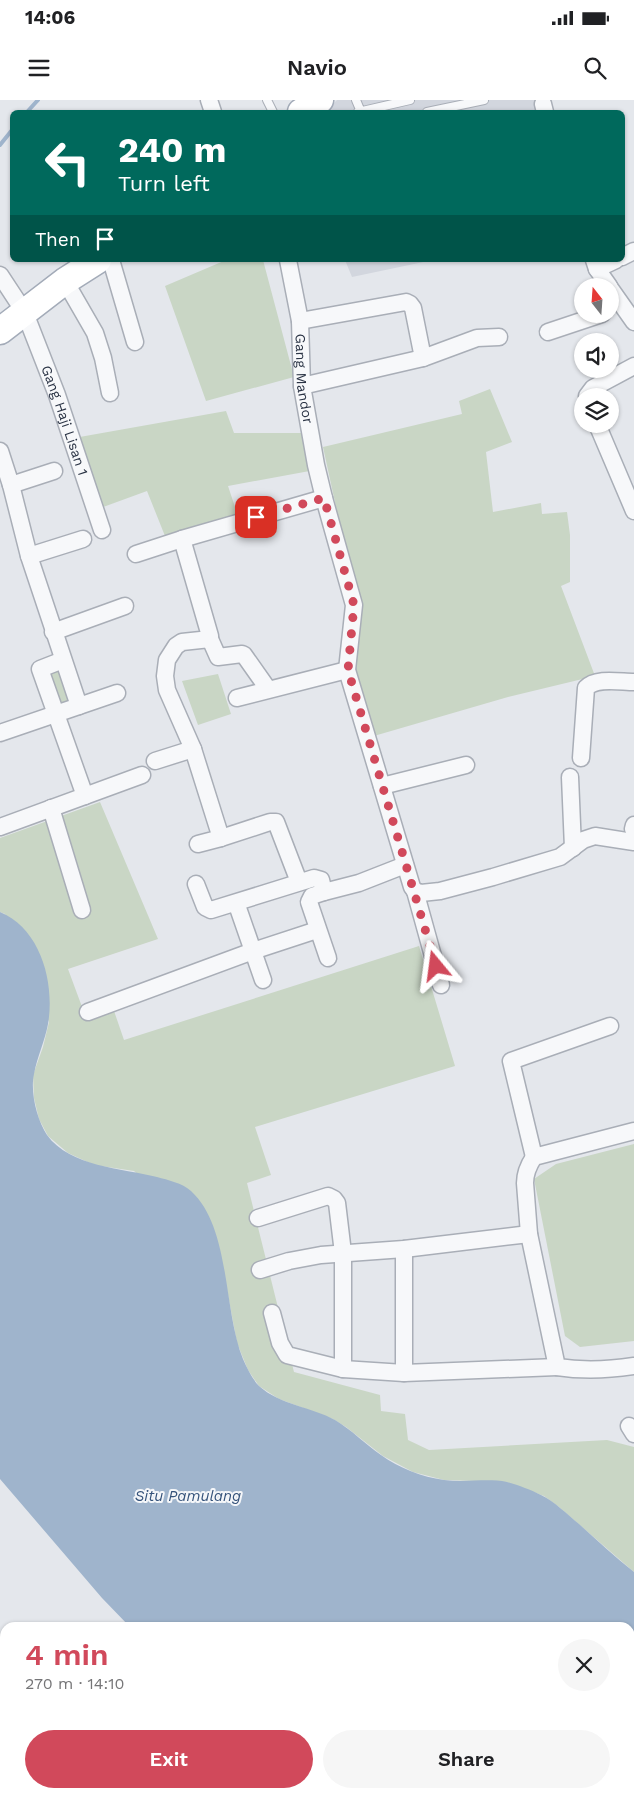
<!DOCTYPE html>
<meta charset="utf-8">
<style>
:root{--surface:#fff;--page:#f6f6f6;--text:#202124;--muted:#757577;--accent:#d1495b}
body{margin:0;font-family:"Work Sans",sans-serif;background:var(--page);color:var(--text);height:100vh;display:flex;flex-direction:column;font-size:19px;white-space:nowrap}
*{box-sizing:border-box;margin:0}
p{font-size:16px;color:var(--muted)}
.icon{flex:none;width:28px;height:28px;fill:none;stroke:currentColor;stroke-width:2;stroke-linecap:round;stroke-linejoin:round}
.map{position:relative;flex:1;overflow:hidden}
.drawer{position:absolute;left:0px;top:1522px;width:635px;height:176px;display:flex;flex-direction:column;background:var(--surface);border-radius:15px 15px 0 0;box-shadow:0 1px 4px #0004}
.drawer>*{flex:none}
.guide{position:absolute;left:10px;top:10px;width:615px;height:152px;border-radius:8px;box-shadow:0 1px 4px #0004;background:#00695c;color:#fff;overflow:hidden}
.needle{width:32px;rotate:343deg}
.buttons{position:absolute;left:574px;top:178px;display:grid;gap:10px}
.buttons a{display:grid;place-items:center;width:45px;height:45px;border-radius:50%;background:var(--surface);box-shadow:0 1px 4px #0004;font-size:25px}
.pin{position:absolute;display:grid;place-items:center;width:42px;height:42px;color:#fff;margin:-21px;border-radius:10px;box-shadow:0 2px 8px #0006}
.me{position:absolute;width:55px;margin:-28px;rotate:344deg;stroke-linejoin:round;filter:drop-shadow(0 0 4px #0008)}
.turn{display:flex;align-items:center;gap:18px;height:105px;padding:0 25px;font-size:22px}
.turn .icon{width:65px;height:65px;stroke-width:2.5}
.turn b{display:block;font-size:35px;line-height:42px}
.then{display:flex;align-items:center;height:48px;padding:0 25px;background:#0003;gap:10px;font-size:19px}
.round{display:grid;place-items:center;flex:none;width:52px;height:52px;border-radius:26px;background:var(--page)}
.headline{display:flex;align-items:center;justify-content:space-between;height:85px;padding:0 25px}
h1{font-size:30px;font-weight:600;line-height:38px;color:var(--accent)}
.primary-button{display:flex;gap:10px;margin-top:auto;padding:10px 25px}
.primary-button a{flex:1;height:58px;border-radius:30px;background:var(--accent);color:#fff;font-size:20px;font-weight:600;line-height:58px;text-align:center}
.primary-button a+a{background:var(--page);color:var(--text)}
.status{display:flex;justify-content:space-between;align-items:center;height:35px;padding:0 25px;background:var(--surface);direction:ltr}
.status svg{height:14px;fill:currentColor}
header{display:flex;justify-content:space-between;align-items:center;height:65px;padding:0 25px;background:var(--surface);font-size:22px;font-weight:600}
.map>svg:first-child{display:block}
.built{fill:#d2d6de}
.green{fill:#c9d6c5}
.water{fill:#9fb4cc}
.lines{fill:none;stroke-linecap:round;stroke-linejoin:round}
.stream{stroke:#9fb4cc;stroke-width:4}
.service-casing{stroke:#a9aeb7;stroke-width:10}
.minor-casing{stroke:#a9aeb7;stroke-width:19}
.primary-casing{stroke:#a3abb8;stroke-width:29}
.motorway-casing{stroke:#8b94a3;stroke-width:30}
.service{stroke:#f7f8fa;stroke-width:8}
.minor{stroke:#f7f8fa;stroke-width:16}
.primary{stroke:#fff;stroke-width:26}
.motorway{stroke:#fff;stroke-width:28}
.route{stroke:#d1495b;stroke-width:9;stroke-dasharray:0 16.2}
.labels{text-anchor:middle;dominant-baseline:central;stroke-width:4;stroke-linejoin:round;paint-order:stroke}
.street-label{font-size:14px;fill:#2b3445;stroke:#f4f6f9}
.water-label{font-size:15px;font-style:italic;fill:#34527a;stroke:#f4f6f9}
</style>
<div class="status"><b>14:06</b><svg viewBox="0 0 49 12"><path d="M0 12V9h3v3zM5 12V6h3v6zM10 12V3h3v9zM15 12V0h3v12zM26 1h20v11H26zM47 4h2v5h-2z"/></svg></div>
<header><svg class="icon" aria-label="menu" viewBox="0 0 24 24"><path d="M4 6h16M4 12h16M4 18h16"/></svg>Navio<svg class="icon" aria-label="search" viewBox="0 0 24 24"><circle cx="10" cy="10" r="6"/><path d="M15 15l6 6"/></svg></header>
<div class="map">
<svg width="634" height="1698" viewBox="0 0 634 1698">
<rect width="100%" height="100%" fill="#e4e7ec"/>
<path class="built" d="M337 0H541L545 12H325Z
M345 160H433L352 177Z"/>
<path class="green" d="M226 160H263L294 277 206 301 165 186Z
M490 289 512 342 486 352 493 412 541 403 542 414 567 412 570 435V482L561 486 595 576 508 597 367 638 351 570 356 499 323 347 462 314 459 301Z
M226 311 234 333H310L315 370 228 386 238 416 165 436 147 391 95 410 74 338Z
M63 560 79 606 54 614 40 569Z
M218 574 231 614 198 625 182 581Z
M100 702 158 839 68 869 85 915 113 908 124 940 419 846 455 966 255 1027 271 1075 247 1083 294 1272 380 1295 381 1311 405 1314 408 1340 429 1350 607 1340 634 1347V1472L559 1407 544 1396 506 1382 444 1380 413 1372 383 1356 346 1327 333 1319 279 1299 259 1286 248 1270 237 1243 219 1147 134 1071 94 1065 68 1053 48 1036 39 1019 34 998 33 975 43 947 49 922 5 814 0 812V738Z
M634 1044V1241L580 1247 565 1236 534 1079 556 1064Z
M473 1694H525L530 1698H482Z"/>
<path class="water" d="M0 812C41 829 55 883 48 924 45 941 37 957 34 974 30 992 37 1020 47 1035 70 1067 122 1068 157 1077 168 1080 182 1083 191 1091 231 1128 223 1210 243 1259 247 1268 252 1279 259 1286 280 1305 312 1307 335 1320 352 1330 365 1344 381 1355 399 1368 422 1377 444 1380 465 1383 487 1378 507 1382 518 1385 531 1390 541 1395 555 1402 567 1414 579 1424 597 1440 615 1457 634 1472V1698H530L525 1694H630V1528L130 1527 102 1498 0 1379Z"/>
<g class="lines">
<path class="stream" d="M27 12 38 0
M0 45 12 30"/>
<g class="service-casing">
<path id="service" d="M267 0 273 12
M356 0 361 12
M358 12 410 0
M427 12 484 0"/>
</g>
<g class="minor-casing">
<g id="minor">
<path d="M209 0 213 12"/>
<path d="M543 4 545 12"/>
<path d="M622 157 634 151"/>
<path d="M111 160 135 242"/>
<path id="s1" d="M288 160 300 221 302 286 316 365 324 398 354 505 347 570 412 787 415 791 421 793 440 791 493 777 560 757 583 740 595 736 634 742"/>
<path d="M594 160 597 169 609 186"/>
<path d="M597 169 616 160"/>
<path id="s2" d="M0 175 25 213 57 295 102 430"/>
<path d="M65 181 95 233 103 258 110 293"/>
<path d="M610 188 634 222"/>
<path d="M300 221 406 202 410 204 413 208 423 258"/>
<path d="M548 232 602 214"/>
<path d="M302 286 423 258 477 238 499 237"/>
<path d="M587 296 593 288 634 266"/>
<path d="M597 324 634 411"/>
<path d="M0 351 11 385 29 456 79 606 117 593"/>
<path d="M11 385 54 371"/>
<path d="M182 439 210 536V539L182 542 176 546 167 560 165 576 167 590 193 649 221 738 198 744"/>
<path d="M136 454 182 439 324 398"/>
<path d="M29 456 83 439"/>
<path d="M53 532 125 506"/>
<path d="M210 539 218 557 242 554 244 555 268 589"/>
<path d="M63 560 40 569 85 696"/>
<path d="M237 598 347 570"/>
<path d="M0 633 79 606"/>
<path d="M581 658 586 588C596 577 620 582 634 582"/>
<path d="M155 661 193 649"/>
<path d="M570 677 573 748"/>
<path d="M382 686 466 665"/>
<path d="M51 708 82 810"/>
<path d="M0 727 142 675"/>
<path d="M633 729 634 725"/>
<path d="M221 738 270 722H276L299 782"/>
<path d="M196 784 205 807 211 810 314 778 321 780 324 792 359 783 405 765"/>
<path d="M415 791 441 885"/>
<path d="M324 792 312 796 309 802 328 858"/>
<path d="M238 808 263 880"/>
<path d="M88 912 253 851 317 830"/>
<path d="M634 1031 534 1057C528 1066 525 1073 525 1083L529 1134 557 1267C583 1271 608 1270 634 1266"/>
<path d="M534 1057 511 961 610 926"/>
<path d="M258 1118 328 1096 334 1099 337 1103 343 1153V1269"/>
<path d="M260 1170 289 1161 321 1155 404 1149 529 1134"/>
<path d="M272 1213 280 1243 287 1255 343 1269 404 1273 557 1267"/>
<path d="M404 1273V1149"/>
<path d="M629 1326 634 1334"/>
</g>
</g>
<g class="primary-casing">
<path id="primary" d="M301 12 320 0
M0 231 65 181 98 160
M28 1694 30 1698"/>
</g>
<g class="motorway-casing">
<path id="motorway" d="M0 1621H5
M0 1659H5
M289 1694 305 1698
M410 1694 420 1698"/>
</g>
<use href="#service" class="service"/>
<use href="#minor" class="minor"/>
<use href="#primary" class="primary"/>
<use href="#motorway" class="motorway"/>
</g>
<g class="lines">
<path class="route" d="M256 417 324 398 354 505 348 570 436 866"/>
</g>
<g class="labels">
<g class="street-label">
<text stroke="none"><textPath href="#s1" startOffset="120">Gang Mandor</textPath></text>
<text stroke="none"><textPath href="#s2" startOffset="160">Gang Haji Lisan 1</textPath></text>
</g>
<g class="water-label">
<text x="188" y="1396">Situ Pamulang</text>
</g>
</g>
</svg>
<div class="buttons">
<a><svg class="needle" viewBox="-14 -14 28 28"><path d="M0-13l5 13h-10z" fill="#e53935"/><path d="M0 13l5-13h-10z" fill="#757577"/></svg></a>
<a><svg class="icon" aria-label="sound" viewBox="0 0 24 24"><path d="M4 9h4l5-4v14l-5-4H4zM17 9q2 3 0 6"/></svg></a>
<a><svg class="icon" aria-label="layers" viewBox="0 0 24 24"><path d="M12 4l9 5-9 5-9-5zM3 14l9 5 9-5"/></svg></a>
</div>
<div class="pin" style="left:256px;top:417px;background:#d93025"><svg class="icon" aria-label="arrive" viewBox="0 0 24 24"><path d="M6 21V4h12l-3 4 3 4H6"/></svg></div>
<svg class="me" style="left:436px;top:866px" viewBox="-20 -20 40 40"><path d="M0-17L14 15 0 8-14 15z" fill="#d1495b" stroke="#fff" stroke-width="4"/></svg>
<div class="guide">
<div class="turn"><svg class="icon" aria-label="left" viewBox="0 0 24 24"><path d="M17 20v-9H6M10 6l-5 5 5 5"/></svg><div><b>240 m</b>Turn left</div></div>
<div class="then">Then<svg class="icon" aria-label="arrive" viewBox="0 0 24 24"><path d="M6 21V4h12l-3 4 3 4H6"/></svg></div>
</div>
<section class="drawer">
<div class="headline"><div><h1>4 min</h1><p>270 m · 14:10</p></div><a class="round"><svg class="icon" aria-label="close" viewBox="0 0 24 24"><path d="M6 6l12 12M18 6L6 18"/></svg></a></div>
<div class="primary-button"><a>Exit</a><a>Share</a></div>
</section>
</div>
